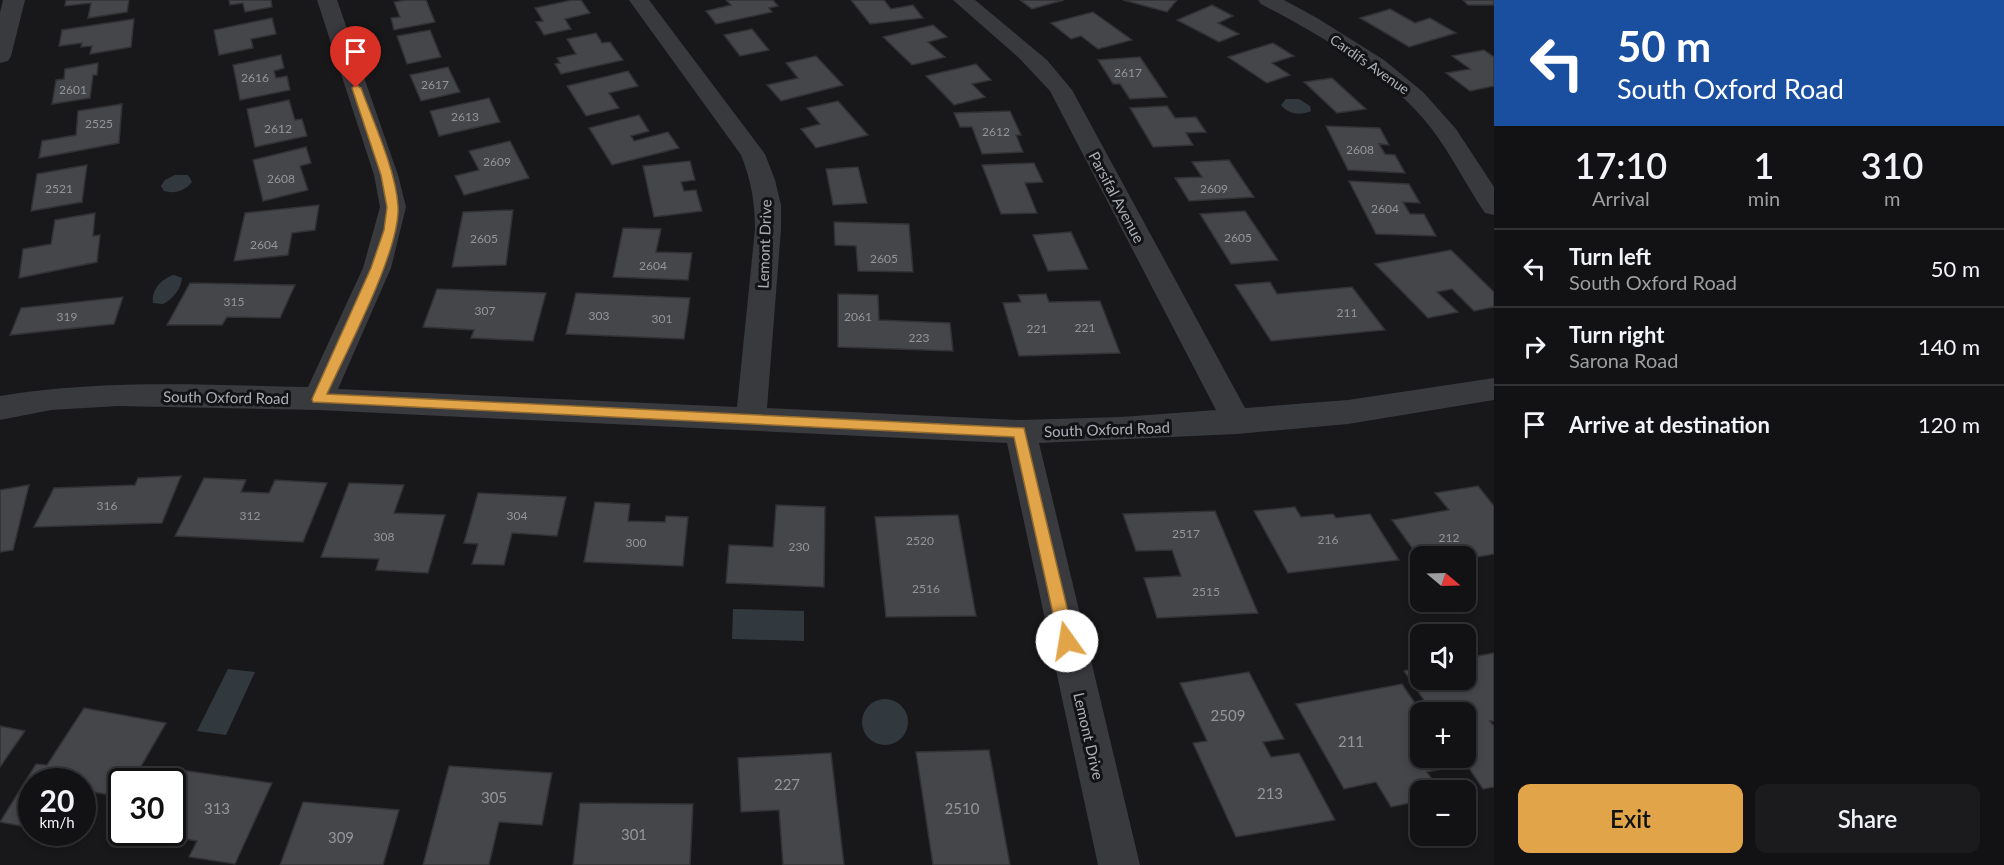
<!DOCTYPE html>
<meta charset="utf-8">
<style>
:root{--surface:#121214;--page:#1b1b1d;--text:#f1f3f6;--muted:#9c9ea0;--line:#313234;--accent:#e2a448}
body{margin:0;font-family:Lato,sans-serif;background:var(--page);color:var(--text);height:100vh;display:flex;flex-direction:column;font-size:22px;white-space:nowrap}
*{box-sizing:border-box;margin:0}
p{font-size:20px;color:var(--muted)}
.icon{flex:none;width:33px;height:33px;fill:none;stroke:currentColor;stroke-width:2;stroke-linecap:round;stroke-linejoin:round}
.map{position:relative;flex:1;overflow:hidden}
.details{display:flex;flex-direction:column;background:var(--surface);width:510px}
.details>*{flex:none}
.banner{background:#1a4fa0;color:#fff;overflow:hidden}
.needle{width:39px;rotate:109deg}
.buttons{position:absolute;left:1410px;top:546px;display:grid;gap:12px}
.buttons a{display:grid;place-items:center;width:66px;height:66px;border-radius:12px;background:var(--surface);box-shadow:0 3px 9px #0003,0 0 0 2px var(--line);font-size:30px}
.speed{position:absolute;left:18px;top:768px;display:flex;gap:12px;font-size:30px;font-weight:700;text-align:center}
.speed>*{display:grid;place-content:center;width:78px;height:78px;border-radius:50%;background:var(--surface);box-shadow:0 3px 9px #0003,0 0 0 2px var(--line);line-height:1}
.speed small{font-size:15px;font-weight:400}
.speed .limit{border:3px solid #111;border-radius:9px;background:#fff;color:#111}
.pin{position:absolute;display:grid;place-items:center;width:51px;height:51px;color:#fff;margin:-62px -26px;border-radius:50% 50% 50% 0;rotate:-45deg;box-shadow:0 0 6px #0007}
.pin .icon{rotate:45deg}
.me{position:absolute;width:66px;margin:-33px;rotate:347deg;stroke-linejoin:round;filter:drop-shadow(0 0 4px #0008)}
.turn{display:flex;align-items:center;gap:21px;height:126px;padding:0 24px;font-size:27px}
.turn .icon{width:78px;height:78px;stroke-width:2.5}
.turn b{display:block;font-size:42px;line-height:51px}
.eta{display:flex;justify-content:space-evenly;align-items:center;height:102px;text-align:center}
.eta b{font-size:36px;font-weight:600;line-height:42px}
.action{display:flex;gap:12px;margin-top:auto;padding:12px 24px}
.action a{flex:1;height:69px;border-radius:12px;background:var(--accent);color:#111;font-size:24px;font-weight:600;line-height:69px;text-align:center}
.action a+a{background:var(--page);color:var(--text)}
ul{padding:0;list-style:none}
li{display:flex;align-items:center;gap:18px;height:78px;padding:0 24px;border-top:2px solid var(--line)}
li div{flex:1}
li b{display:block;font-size:22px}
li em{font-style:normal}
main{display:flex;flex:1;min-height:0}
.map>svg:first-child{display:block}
.water{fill:#31393f}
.building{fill:#45464a;stroke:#323235;stroke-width:1.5}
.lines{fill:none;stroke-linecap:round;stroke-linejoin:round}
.minor{fill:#393a3e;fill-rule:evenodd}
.tertiary{fill:#393a3e;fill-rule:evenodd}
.route{fill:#e2a448;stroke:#936b2f;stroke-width:1.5}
.labels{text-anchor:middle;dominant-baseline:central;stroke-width:6;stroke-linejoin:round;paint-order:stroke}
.number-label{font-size:12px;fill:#92969c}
.far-street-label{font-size:14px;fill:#abb0b8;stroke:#131315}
.street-label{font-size:15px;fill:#abb0b8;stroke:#131315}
.near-number-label{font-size:15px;fill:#92969c}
</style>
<main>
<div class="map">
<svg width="1494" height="865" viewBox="0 0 1494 865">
<rect width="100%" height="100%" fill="#18181a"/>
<path class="water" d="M1286 99H1299L1310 106 1311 111C1300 116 1288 114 1281 105Z
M175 175H188L192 182C185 191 175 194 164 191L161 186 165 180Z
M174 275 182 278C181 289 173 299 163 304L153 303C151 290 162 278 174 275Z
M733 609 804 611V641L732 639Z
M228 669 255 672 226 735 197 731Z
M862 722a23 23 0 1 1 46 0a23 23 0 1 1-46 0Z"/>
<path class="building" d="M66 0H129L127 12 88 18 91 3 65 6Z
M229 0H271L272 7 245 12 243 3 230 5Z
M406 0H426L435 22 394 30 391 18 400 17 394 2Z
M572 0H581L590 13 565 19 571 29 544 35 536 22 543 21 535 8Z
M726 0H773L778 6 769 8 772 12 716 24 706 11 731 5Z
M851 0H884L891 9 913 5 923 18 870 24Z
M1020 0H1064L1032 9Z
M1123 0H1177L1167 12Z
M1463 0H1494V5H1468Z
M1212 5 1233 16 1218 23 1239 34 1219 42 1177 20Z
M1390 9 1415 23 1430 18 1456 33 1409 47 1360 18Z
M1093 12 1132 40 1098 49 1081 36 1071 39 1051 23Z
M272 18 276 34 251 39 253 48 219 55 214 30Z
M134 19 131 47 90 54 92 46 81 47 82 43 59 46 62 30Z
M933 25 947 37 928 42 945 57 912 65 883 37Z
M752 29 769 50 740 56 724 35Z
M430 30 441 57 407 64 397 36Z
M596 33 602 43 610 42 623 60 561 74 555 64 560 63 557 58 576 54 567 39Z
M1273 43 1294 56 1272 63 1290 75 1267 83 1228 57Z
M1484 50 1494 57V86L1470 91 1446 73 1470 69 1452 56Z
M281 55 284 68 274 71 276 78 287 76 290 90 240 100 233 65Z
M816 56 843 85 781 101 767 85 798 78 786 63Z
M1140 57 1167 97 1130 99 1120 84H1113L1098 60Z
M98 63 97 75H93L90 98 52 104 56 80 64 79 65 69Z
M976 64 991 80 972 84 985 97 954 105 926 76Z
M448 67 460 92 421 101 410 75Z
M628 71 638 86 609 93 619 108 586 116 567 86Z
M1332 78 1366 109 1337 113 1304 82Z
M489 98 500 122 439 136 430 111Z
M289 100 295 120 302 119 307 136 255 147 247 109Z
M838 101 868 135 816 148 801 129 820 124 807 108Z
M122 104 119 143 39 158 42 141 76 135 78 111Z
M1167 106 1175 118 1196 117 1206 132 1186 133 1193 145 1153 147 1130 108Z
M1010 111 1021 135H1016L1023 152 982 154 972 127H960L954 113Z
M639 115 649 131 631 136 634 141 668 132 679 148 612 165 589 128Z
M1326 126 1380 128 1389 145 1379 144 1385 154 1395 155 1405 173 1348 170Z
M510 141 529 178 464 195 455 176 479 170 469 151Z
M306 147 311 163 300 166 308 190 263 201 253 160Z
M1229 160 1254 197 1189 201 1175 178 1202 177 1192 162Z
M690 161 695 180 681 182 684 191 696 190 702 211 654 217 643 166Z
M1034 163 1043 182 1025 183 1037 213 1001 214 982 165Z
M87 165 82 202 31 211 37 174Z
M858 167 867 203 833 205 826 169Z
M1349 181 1409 184 1420 203 1403 202 1410 214H1424L1436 236 1376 234Z
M319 205 315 230 292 233 288 255 234 261 245 213Z
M513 210 506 265 452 267 463 212Z
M1245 211 1278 260 1231 264 1200 214Z
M95 213 93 236 100 235 97 262 19 278 23 249 51 244 55 220Z
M834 222 909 224 913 272 858 271 856 246 835 245Z
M623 228 661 229 656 252 692 253 688 280 613 277Z
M1071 232 1088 269 1048 271 1033 235Z
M1451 250 1494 292V307L1474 311 1452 289 1437 292 1458 312 1428 318 1375 264Z
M1270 282 1277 294 1352 287 1385 330 1271 341 1235 285Z
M190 283 295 285 280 318 227 317 222 325H167Z
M437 289 546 293 533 341 471 338 474 330 423 327Z
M576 293 690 298 684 339 566 334Z
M838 294 878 295 879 320 950 323 953 351 838 347Z
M1046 294 1049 302 1100 301 1120 353 1019 356 1003 303 1021 302 1018 295Z
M123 297 114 324 10 335 21 308Z
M181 476 162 523 34 527 54 488 135 485 138 478Z
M204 478 246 480 241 492 269 493 275 480 327 483 303 542 175 536Z
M349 483 404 485 394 513 445 515 428 573 376 570 379 559 321 557Z
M29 485 13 550 0 552V490Z
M1478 486 1494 506V554L1466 559V556H1420V559L1392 520 1449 510 1435 493Z
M478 493 566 497 557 536 512 533 504 565 472 564 478 544 464 543Z
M595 502 630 504 628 521 665 522 666 516 688 517 683 566 584 562Z
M776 505 825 507 824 587 726 583 729 545 773 547Z
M1295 507 1301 517 1333 514 1336 518 1370 514 1399 560 1288 573 1254 511Z
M1215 511 1258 613 1157 618 1144 578 1181 576 1172 550 1136 551 1123 514Z
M958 515 976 616 886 617 875 517Z
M1494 653V721H1490L1494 726V787L1483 789 1462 758H1466V712H1432L1404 671 1420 667V680H1466V658Z
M1249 672 1284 739 1263 742 1271 757 1299 753 1335 820 1236 837 1193 743 1207 741 1180 683Z
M1402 684 1421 712 1420 758H1450L1455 766 1427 772 1439 790H1420V801L1391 807 1376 782 1344 789 1296 704Z
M84 708 166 723 132 782H122V797L82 790V782H32V828L0 822 36 764 47 765Z
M0 726 25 731 0 767Z
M989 750 1010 865H933L916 752Z
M831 753 844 865H783L779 810 741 812 738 758Z
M449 766 552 773 542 825 499 822 489 865H423Z
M174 769 272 783 235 864 189 857 197 841 142 832H172V782H168Z
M303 802 399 810 383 865H280Z
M580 803 693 804 690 865H573Z"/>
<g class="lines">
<path class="minor" d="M317 0H337L398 175 406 207 391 268 338 389 737 407 755 229C755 202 751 180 741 155L629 0H649L765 154 775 180 781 205V229L767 408 1020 420 1121 417 1216 410 1050 91 1019 58 953 0H975L1047 60 1072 90 1245 408 1348 400 1494 378V400L1348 424 1237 434 1039 443 1140 865H1098L1007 443 318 410 118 406 51 410 0 420V396C102 379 205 385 308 387L363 268 380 207 374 175Z
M1258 0H1284L1317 18 1384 60 1423 92 1456 129 1494 187V215L1485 213C1466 185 1451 154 1431 128 1388 73 1321 36 1261 4Z"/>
<path class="tertiary" d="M3 0H25L11 56 8 61 0 63V13Z"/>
</g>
<path class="route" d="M356 85 361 88C373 121 396 171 398 206 401 249 346 352 327 394L1024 428 1075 641 1072 646 1067 648 1061 646 1059 641 1014 437 313 402 312 399 371 268 384 230 387 207 381 175 352 88Z"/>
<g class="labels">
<g class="number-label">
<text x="1128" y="72">2617</text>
<text x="255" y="77">2616</text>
<text x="435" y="84">2617</text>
<text x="73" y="89">2601</text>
<text x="465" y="116">2613</text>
<text x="99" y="123">2525</text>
<text x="278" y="128">2612</text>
<text x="996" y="131">2612</text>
<text x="1360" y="149">2608</text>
<text x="497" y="161">2609</text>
<text x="281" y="178">2608</text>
<text x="59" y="188">2521</text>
<text x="1214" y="188">2609</text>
<text x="1385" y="208">2604</text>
<text x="1238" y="237">2605</text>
<text x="484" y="238">2605</text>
<text x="264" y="244">2604</text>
<text x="884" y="258">2605</text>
<text x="653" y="265">2604</text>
<text x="234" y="301">315</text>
<text x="485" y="310">307</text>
<text x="1347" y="312">211</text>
<text x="599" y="315">303</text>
<text x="67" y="316">319</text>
<text x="858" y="316">2061</text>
<text x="662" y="318">301</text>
<text x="1085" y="327">221</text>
<text x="1037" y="328">221</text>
<text x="919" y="337">223</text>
<text x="107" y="505">316</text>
<text x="250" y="515">312</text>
<text x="517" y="515">304</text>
<text x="1186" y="533">2517</text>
<text x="384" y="536">308</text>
<text x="1449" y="537">212</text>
<text x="1328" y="539">216</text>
<text x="920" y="540">2520</text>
<text x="636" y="542">300</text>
<text x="799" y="546">230</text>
<text x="926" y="588">2516</text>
<text x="1206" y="591">2515</text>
</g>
<g class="far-street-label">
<text transform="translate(1370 64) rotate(35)">Cardifs Avenue</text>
</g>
<g class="street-label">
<text transform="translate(1117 197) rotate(62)">Parsifal Avenue</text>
<text transform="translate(764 244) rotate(-88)">Lemont Drive</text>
<text transform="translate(226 397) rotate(1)">South Oxford Road</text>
<text transform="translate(1107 429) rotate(-2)">South Oxford Road</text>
<text transform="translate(1089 736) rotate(77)">Lemont Drive</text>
</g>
<g class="near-number-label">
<text x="1228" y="715">2509</text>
<text x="1351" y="741">211</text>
<text x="787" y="784">227</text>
<text x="1270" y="793">213</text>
<text x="494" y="797">305</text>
<text x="217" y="808">313</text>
<text x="962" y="808">2510</text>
<text x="634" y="834">301</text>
<text x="341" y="837">309</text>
</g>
</g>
</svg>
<div class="buttons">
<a><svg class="needle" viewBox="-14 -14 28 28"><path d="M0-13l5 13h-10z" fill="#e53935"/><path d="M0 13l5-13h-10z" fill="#9c9ea0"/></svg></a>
<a><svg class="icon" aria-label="sound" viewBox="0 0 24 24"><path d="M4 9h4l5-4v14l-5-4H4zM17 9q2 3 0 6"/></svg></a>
<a>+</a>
<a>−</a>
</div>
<div class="speed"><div>20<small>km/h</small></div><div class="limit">30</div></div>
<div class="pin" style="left:356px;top:88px;background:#d93025"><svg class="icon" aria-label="arrive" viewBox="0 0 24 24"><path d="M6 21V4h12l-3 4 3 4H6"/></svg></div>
<svg class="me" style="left:1067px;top:641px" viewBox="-20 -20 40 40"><circle r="19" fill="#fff"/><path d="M0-13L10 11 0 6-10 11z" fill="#e2a448"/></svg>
</div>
<section class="details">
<div class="banner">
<div class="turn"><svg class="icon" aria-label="left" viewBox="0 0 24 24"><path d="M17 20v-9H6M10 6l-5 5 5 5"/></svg><div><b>50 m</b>South Oxford Road</div></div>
</div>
<div class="eta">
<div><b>17:10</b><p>Arrival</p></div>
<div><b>1</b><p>min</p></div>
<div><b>310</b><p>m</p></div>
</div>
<ul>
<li><svg class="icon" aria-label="left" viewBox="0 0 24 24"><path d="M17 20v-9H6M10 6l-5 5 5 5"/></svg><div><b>Turn left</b><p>South Oxford Road</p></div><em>50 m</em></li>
<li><svg class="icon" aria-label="right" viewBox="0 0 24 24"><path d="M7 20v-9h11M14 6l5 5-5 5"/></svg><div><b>Turn right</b><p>Sarona Road</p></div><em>140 m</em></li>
<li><svg class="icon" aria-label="arrive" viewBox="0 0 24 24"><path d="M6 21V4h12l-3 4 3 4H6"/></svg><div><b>Arrive at destination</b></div><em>120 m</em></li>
</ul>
<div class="action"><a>Exit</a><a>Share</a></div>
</section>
</main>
